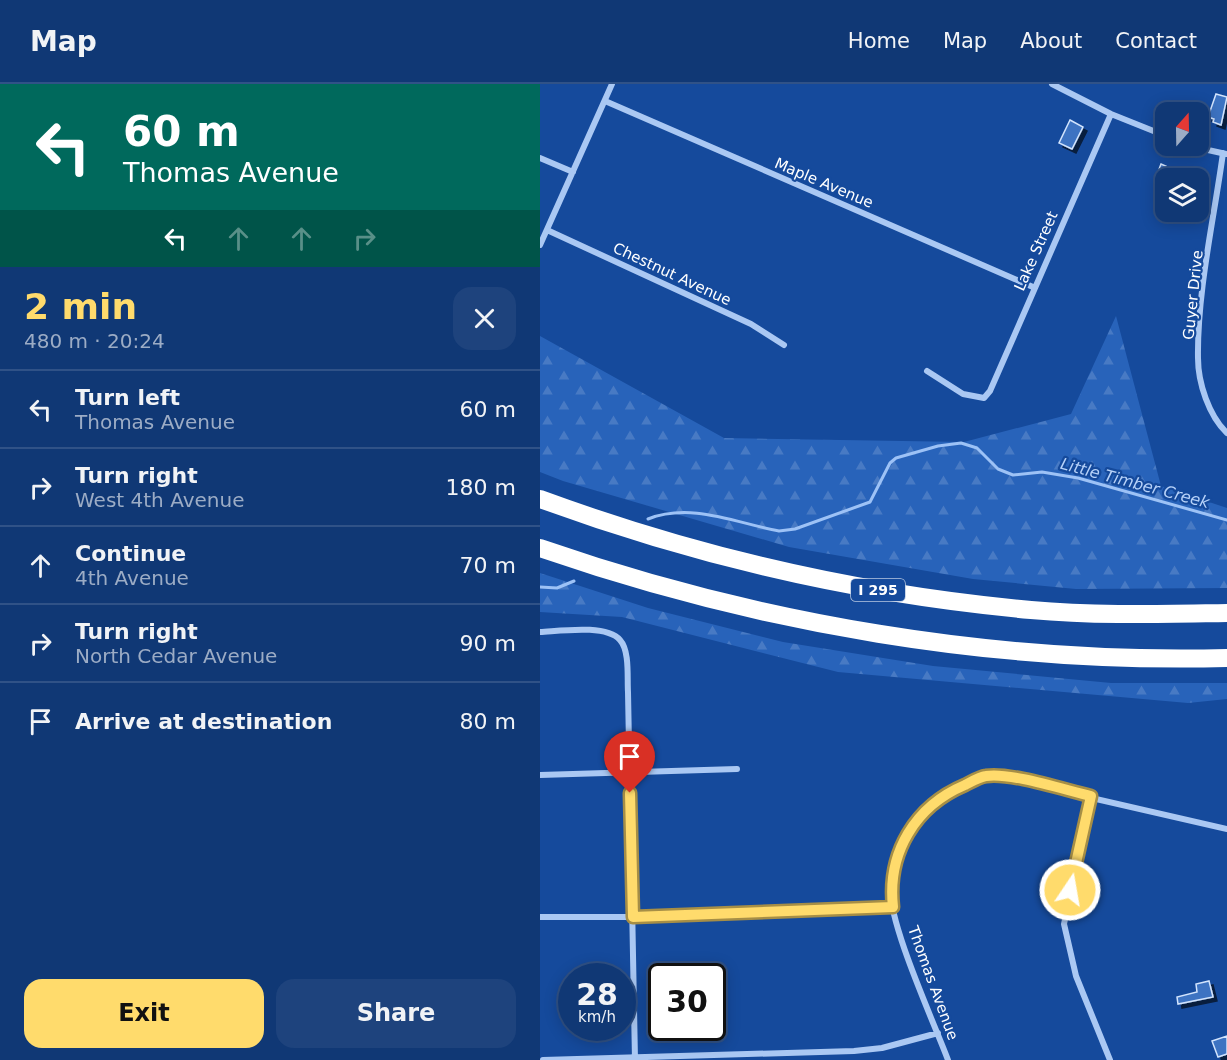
<!DOCTYPE html>
<meta charset="utf-8">
<style>
:root{--surface:#103875;--page:#1e437d;--text:#f1f3f6;--muted:#9cacc5;--line:#305287;--accent:#ffdb6c}
body{margin:0;font-family:"DejaVu Sans",sans-serif;background:var(--page);color:var(--text);height:100vh;display:flex;flex-direction:column;font-size:22px;white-space:nowrap}
*{box-sizing:border-box;margin:0}
p{font-size:20px;color:var(--muted)}
.icon{flex:none;width:33px;height:33px;fill:none;stroke:currentColor;stroke-width:2;stroke-linecap:round;stroke-linejoin:round}
.map{position:relative;flex:1;overflow:hidden}
.side{display:flex;flex-direction:column;background:var(--surface);width:540px}
.side>*{flex:none}
.hud{background:#00695c;color:#fff;overflow:hidden}
.needle{width:39px;rotate:20deg}
.tools{position:absolute;left:615px;top:18px;display:grid;gap:12px}
.tools a{display:grid;place-items:center;width:54px;height:54px;border-radius:12px;background:var(--surface);box-shadow:0 3px 15px #0003,0 0 0 2px var(--line);font-size:30px}
.speed{position:absolute;left:18px;top:879px;display:flex;gap:12px;font-size:30px;font-weight:700;text-align:center}
.speed>*{display:grid;place-content:center;width:78px;height:78px;border-radius:50%;background:var(--surface);box-shadow:0 3px 15px #0003,0 0 0 2px var(--line);line-height:1}
.speed small{font-size:15px;font-weight:400}
.speed .limit{border:3px solid #111;border-radius:9px;background:#fff;color:#111}
.pin{position:absolute;display:grid;place-items:center;width:51px;height:51px;color:#fff;margin:-62px -26px;border-radius:50% 50% 50% 0;rotate:-45deg;box-shadow:0 0 6px #0007}
.pin .icon{rotate:45deg}
.me{position:absolute;width:66px;margin:-33px;rotate:12deg;stroke-linejoin:round;filter:drop-shadow(0 0 4px #0008)}
.turn{display:flex;align-items:center;gap:21px;height:126px;padding:0 24px;font-size:27px}
.turn .icon{width:78px;height:78px;stroke-width:2.5}
.turn b{display:block;font-size:42px;line-height:51px}
.lanes{display:flex;align-items:center;height:57px;padding:0 24px;background:#0003;justify-content:center;gap:30px;direction:ltr}
.lanes .off{opacity:.35}
.round{display:grid;place-items:center;flex:none;width:63px;height:63px;border-radius:18px;background:var(--page)}
.overview{display:flex;align-items:center;justify-content:space-between;height:102px;padding:0 24px}
h1{font-size:36px;font-weight:700;line-height:45px;color:var(--accent)}
.primary-button{display:flex;gap:12px;margin-top:auto;padding:12px 24px}
.primary-button a{flex:1;height:69px;border-radius:18px;background:var(--accent);color:#111;font-size:24px;font-weight:700;line-height:69px;text-align:center}
.primary-button a+a{background:var(--page);color:var(--text)}
ul{padding:0;list-style:none}
li{display:flex;align-items:center;gap:18px;height:78px;padding:0 24px;border-top:2px solid var(--line)}
li div{flex:1}
li b{display:block;font-size:22px}
li em{font-style:normal}
header{display:flex;align-items:center;gap:36px;box-sizing:border-box;height:84px;padding:0 30px;background:var(--surface);border-bottom:2px solid var(--line)}
header strong{font-size:28px}
nav{display:flex;gap:33px;margin-inline-start:auto;font-size:21px}
main{display:flex;flex:1;min-height:0}
.map>svg:first-child{display:block}
.forest{fill:url(#forest-firs)}
.lines{fill:none;stroke-linecap:round;stroke-linejoin:round}
.stream{stroke:#9dc2f6;stroke-width:3}
.building{fill:#3d73c2;stroke:#d2e4fd;stroke-width:1.5;filter:url(#shadow)}
.street{stroke:#aac8f3;stroke-width:6}
.highway{stroke:#fff;stroke-width:18}
.route-casing{stroke:#a68e46;stroke-width:15}
.route{stroke:#ffdb6c;stroke-width:10}
.labels{text-anchor:middle;dominant-baseline:central;stroke-width:4.5;stroke-linejoin:round;paint-order:stroke}
.shield{fill:#154a9c;stroke:#b9c9e1;stroke-width:1.5}
.shield-label{font-size:14px;font-weight:bold;fill:#fff}
.street-label{font-size:15px;fill:#fff;stroke:#154a9c}
.water-label{font-size:16px;font-style:italic;fill:#b7d2f9;stroke:#154a9c}
</style>
<header>
<strong>Map</strong>
<nav><a>Home</a><a>Map</a><a>About</a><a>Contact</a></nav>
</header>
<main>
<section class="side">
<div class="hud">
<div class="turn"><svg class="icon" aria-label="left" viewBox="0 0 24 24"><path d="M17 20v-9H6M10 6l-5 5 5 5"/></svg><div><b>60 m</b>Thomas Avenue</div></div>
<div class="lanes"><svg class="icon" aria-label="left" viewBox="0 0 24 24"><path d="M17 20v-9H6M10 6l-5 5 5 5"/></svg><svg class="icon off" aria-label="ahead" viewBox="0 0 24 24"><path d="M12 20V5M6 11l6-6 6 6"/></svg><svg class="icon off" aria-label="ahead" viewBox="0 0 24 24"><path d="M12 20V5M6 11l6-6 6 6"/></svg><svg class="icon off" aria-label="right" viewBox="0 0 24 24"><path d="M7 20v-9h11M14 6l5 5-5 5"/></svg></div>
</div>
<div class="overview"><div><h1>2 min</h1><p>480 m · 20:24</p></div><a class="round"><svg class="icon" aria-label="close" viewBox="0 0 24 24"><path d="M6 6l12 12M18 6L6 18"/></svg></a></div>
<ul>
<li><svg class="icon" aria-label="left" viewBox="0 0 24 24"><path d="M17 20v-9H6M10 6l-5 5 5 5"/></svg><div><b>Turn left</b><p>Thomas Avenue</p></div><em>60 m</em></li>
<li><svg class="icon" aria-label="right" viewBox="0 0 24 24"><path d="M7 20v-9h11M14 6l5 5-5 5"/></svg><div><b>Turn right</b><p>West 4th Avenue</p></div><em>180 m</em></li>
<li><svg class="icon" aria-label="ahead" viewBox="0 0 24 24"><path d="M12 20V5M6 11l6-6 6 6"/></svg><div><b>Continue</b><p>4th Avenue</p></div><em>70 m</em></li>
<li><svg class="icon" aria-label="right" viewBox="0 0 24 24"><path d="M7 20v-9h11M14 6l5 5-5 5"/></svg><div><b>Turn right</b><p>North Cedar Avenue</p></div><em>90 m</em></li>
<li><svg class="icon" aria-label="arrive" viewBox="0 0 24 24"><path d="M6 21V4h12l-3 4 3 4H6"/></svg><div><b>Arrive at destination</b></div><em>80 m</em></li>
</ul>
<div class="primary-button"><a>Exit</a><a>Share</a></div>
</section>
<div class="map">
<svg width="687" height="976" viewBox="0 0 687 976">
<defs>
<pattern id="forest-firs" width="22" height="20" patternUnits="userSpaceOnUse" patternTransform="scale(1.5)"><rect width="22" height="20" fill="#2863ba"/><path d="M5 1l3.5 6h-7zM16 11l3.5 6h-7z" fill="#487ac4"/></pattern>
<filter id="shadow"><feDropShadow dx="4" dy="4" stdDeviation="0" flood-color="#0009"/></filter>
</defs>
<rect width="100%" height="100%" fill="#154a9c"/>
<path class="forest" d="M576 232 621 402 687 424V504L536 505 433 495 249 463 23 397 0 388V252L184 354 424 358 531 330Z
M0 489 108 524 243 558 393 582 571 599H687V615L648 619 298 588 82 533 0 528Z"/>
<g class="lines">
<path class="stream" d="M108 435C151 418 196 439 239 447L255 445 330 418 350 379 356 374 398 362 421 359 437 364 458 385 473 391 502 388 538 394 687 436
M0 503 17 504 34 497"/>
</g>
<path class="building" d="M676 10 687 13 681 41 673 38 674 35 668 33Z
M530 36 543 43 532 65 519 59Z
M621 80 639 88 636 94H626V97L616 93Z
M669 897 673 913 638 920 637 913 657 908 656 900Z
M687 952V970L678 973 672 957Z"/>
<g class="lines">
<path class="street" d="M512 0 571 30 626 52
M65 17 493 203
M650 62 686 70
M683 69C674 135 657 208 658 274 658 299 669 332 687 349
M0 74 33 88
M7 146 211 240 244 261
M0 161 72 0
M387 287 423 310 444 314 450 307 571 30
M0 548C20 547 66 540 80 556 90 567 87 594 88 608L95 976
M0 691 197 685
M551 712 524 840 536 892 570 976
M0 833H93L353 823
M3 976 314 967 342 964 398 949
M408 976C393 936 349 841 350 802 351 775 366 748 383 728 401 708 433 692 460 693L687 745"/>
<path class="highway" d="M0 415C158 473 323 511 491 526 556 532 622 530 687 529
M0 464C219 540 455 580 687 574"/>
</g>
<g class="lines">
<g class="route-casing">
<path id="route" d="M90 709 93 833 353 823C347 769 375 722 425 701 431 698 439 693 446 692 470 688 525 706 551 712L530 806"/>
</g>
<use href="#route" class="route"/>
</g>
<g class="labels">
<rect class="shield" x="311" y="495" width="54" height="22" rx="4.5"/>
<g class="shield-label">
<text x="338" y="506">I 295</text>
</g>
<g class="street-label">
<text transform="translate(284 99) rotate(23)">Maple Avenue</text>
<text transform="translate(496 167) rotate(-66)">Lake Street</text>
<text transform="translate(132 190) rotate(25)">Chestnut Avenue</text>
<text transform="translate(653 211) rotate(-84)">Guyer Drive</text>
<text transform="translate(393 899) rotate(70)">Thomas Avenue</text>
</g>
<g class="water-label">
<text transform="translate(595 399) rotate(15)">Little Timber Creek</text>
</g>
</g>
</svg>
<div class="tools">
<a><svg class="needle" viewBox="-14 -14 28 28"><path d="M0-13l5 13h-10z" fill="#e53935"/><path d="M0 13l5-13h-10z" fill="#9cacc5"/></svg></a>
<a><svg class="icon" aria-label="layers" viewBox="0 0 24 24"><path d="M12 4l9 5-9 5-9-5zM3 14l9 5 9-5"/></svg></a>
</div>
<div class="speed"><div>28<small>km/h</small></div><div class="limit">30</div></div>
<div class="pin" style="left:90px;top:709px;background:#d93025"><svg class="icon" aria-label="arrive" viewBox="0 0 24 24"><path d="M6 21V4h12l-3 4 3 4H6"/></svg></div>
<svg class="me" style="left:530px;top:806px" viewBox="-20 -20 40 40"><circle r="17" fill="#ffdb6c" stroke="#fff" stroke-width="3"/><path d="M0-11L8 9 0 5-8 9z" fill="#fff"/></svg>
</div>
</main>
